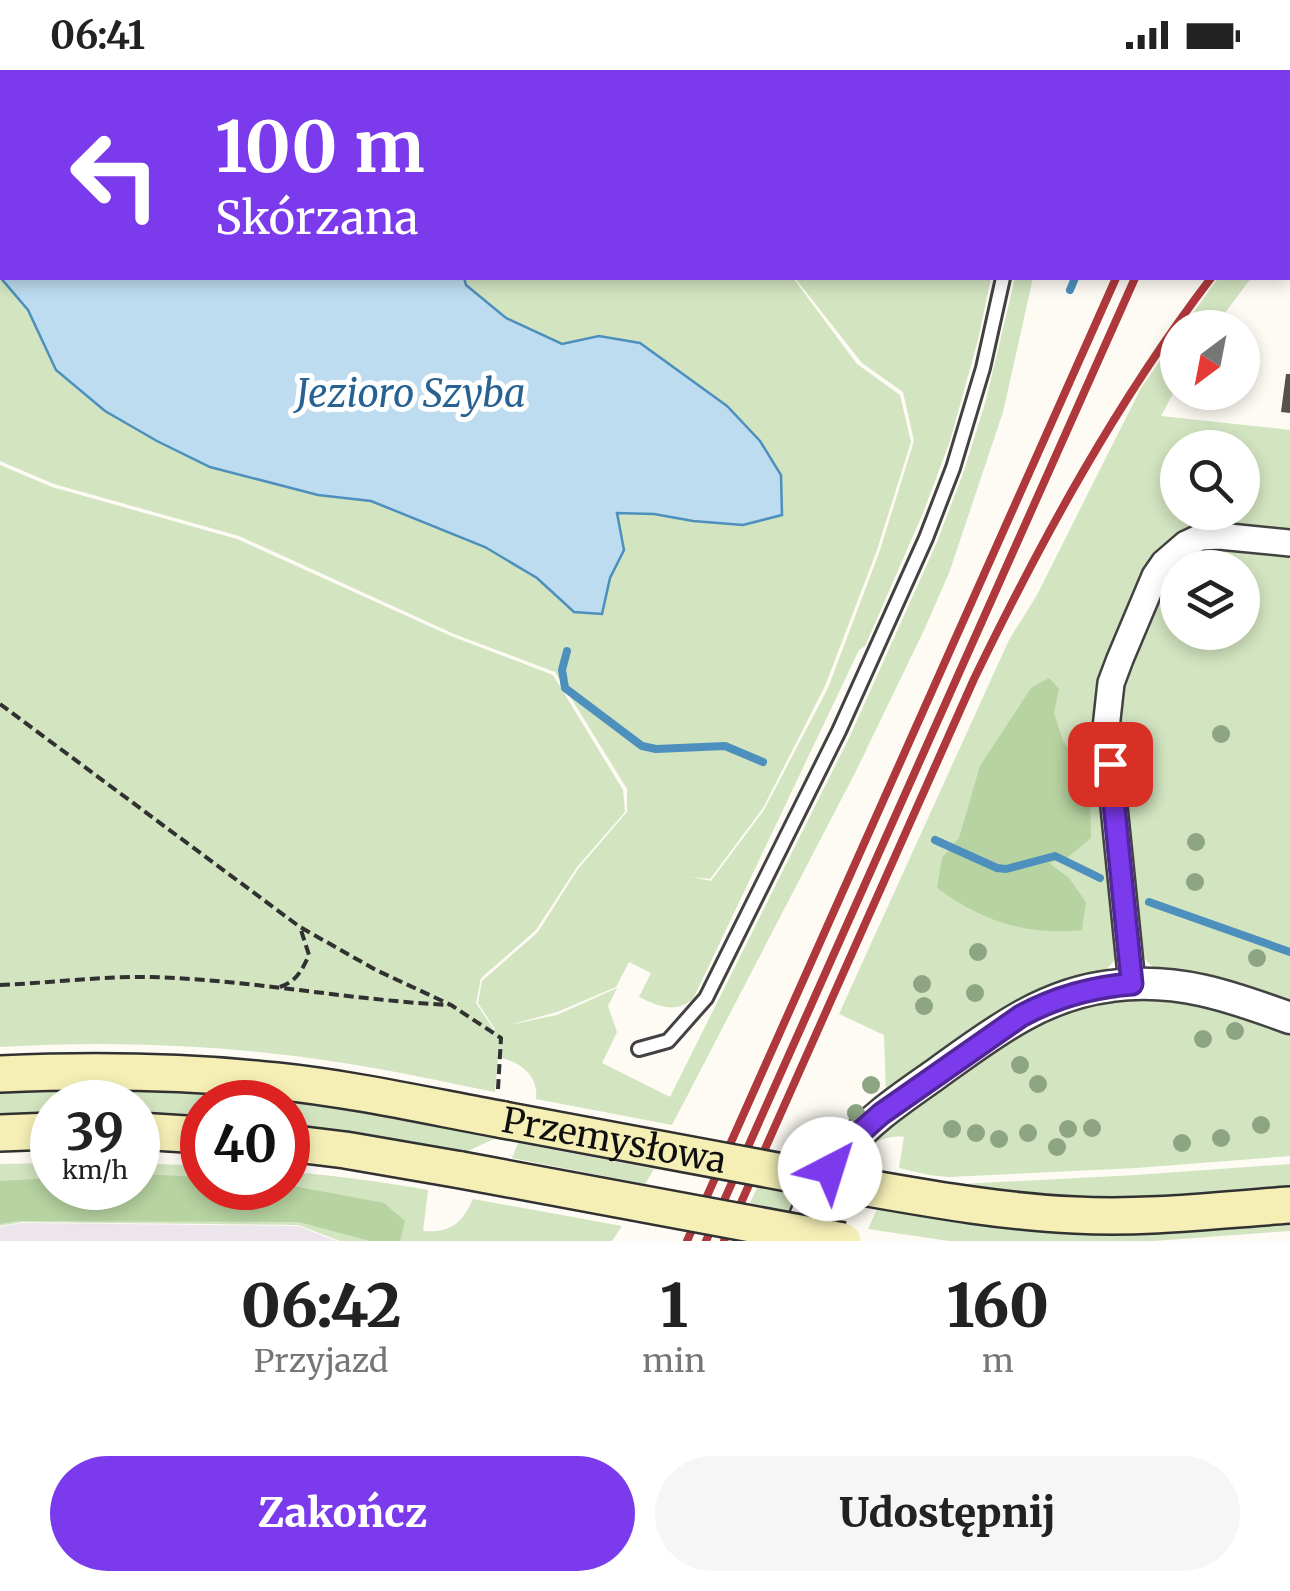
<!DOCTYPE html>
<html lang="pl">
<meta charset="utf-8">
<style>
:root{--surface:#fff;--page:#f6f6f6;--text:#222;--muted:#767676;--accent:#7c3aed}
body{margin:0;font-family:Merriweather,serif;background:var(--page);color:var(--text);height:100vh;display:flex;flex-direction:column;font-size:38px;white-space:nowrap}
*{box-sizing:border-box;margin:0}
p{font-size:32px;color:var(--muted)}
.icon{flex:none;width:55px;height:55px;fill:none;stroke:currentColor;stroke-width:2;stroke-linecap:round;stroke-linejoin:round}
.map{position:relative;height:1171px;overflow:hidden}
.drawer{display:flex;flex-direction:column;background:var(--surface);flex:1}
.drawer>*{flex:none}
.guide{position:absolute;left:0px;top:0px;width:1290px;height:210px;box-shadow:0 5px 15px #0003;background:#7c3aed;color:#fff;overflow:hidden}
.needle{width:65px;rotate:212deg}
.controls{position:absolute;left:1160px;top:240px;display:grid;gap:20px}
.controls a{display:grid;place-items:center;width:100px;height:100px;border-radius:50%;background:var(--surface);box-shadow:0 5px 15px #0003;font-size:50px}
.speed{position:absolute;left:30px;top:1010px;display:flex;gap:20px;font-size:50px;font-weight:700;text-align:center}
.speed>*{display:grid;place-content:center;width:130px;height:130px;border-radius:50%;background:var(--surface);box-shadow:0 5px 15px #0003;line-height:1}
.speed small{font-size:25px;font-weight:400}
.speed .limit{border:15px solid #d22;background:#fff;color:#111}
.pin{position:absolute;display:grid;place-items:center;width:85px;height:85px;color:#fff;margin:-42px;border-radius:20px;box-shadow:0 5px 15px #0006}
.me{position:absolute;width:110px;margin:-55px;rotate:40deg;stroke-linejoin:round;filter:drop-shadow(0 0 8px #0008)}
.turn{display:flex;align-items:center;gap:35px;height:210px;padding:0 50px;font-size:45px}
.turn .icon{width:130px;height:130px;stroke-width:2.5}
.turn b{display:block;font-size:70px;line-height:85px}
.eta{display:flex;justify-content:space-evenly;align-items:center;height:170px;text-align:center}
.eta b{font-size:60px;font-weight:800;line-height:70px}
.action{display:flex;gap:20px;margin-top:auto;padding:20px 50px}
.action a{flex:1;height:115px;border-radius:60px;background:var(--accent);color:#fff;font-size:40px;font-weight:800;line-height:115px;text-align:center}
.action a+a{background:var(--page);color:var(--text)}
.status{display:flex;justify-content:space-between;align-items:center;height:70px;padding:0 50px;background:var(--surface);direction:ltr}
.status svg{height:28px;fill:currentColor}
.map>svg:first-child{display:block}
.industrial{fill:#ece5ec}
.green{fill:#d2e4c0;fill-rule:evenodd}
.forest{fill:#b7d3a1}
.water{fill:#bddcef;stroke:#4d8fbd;stroke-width:2.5}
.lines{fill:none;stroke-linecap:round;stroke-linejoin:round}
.stream{stroke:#4d8fbd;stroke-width:8}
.building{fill:#56514d}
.service-casing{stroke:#424242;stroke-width:18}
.minor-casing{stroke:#424242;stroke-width:30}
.tertiary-casing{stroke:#424242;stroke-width:35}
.secondary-casing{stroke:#313131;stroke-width:40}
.path{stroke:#313131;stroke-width:4;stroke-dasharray:10 5;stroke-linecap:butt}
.service{stroke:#fff;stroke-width:12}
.minor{stroke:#fff;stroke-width:25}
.tertiary{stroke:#fff;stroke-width:30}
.secondary{stroke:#f5efb6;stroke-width:35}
.rail{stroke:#ae383c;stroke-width:8}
.secondary-bridge-casing{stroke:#313131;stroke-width:40;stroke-linecap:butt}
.secondary-bridge{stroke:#f5efb6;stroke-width:35}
.tree{fill:#8da583}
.route-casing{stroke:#51269a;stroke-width:25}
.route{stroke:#7c3aed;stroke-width:18}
.labels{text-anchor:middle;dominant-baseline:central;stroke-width:10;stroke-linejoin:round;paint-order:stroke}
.street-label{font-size:35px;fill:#0f0f0f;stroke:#fff}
.water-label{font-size:38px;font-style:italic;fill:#276292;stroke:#fff}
</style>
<div class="status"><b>06:41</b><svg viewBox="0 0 49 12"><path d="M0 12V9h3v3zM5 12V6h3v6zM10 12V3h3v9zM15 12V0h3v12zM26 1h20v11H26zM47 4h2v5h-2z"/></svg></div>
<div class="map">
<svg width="1290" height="1171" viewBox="0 0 1290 1171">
<rect width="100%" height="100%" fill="#fdfbf3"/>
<path class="industrial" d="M21 1153 298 1156 336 1171H0V1157Z"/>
<path class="green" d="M290 0H677L680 2H295Z
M0 207 28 240 56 300 157 371 210 397 318 425 371 431 485 477 537 508 574 542 602 544 610 508 623 480 616 443 654 444 693 451 679 302 640 273 599 266 563 274 505 248 466 214 464 208H793L857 294 900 325 911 372 877 480 825 616 763 738 710 809 691 807 711 811 764 740 828 618 879 483 914 371 903 322 862 293 795 208H991L978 270 950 371 923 443 865 576 859 580 693 929C674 944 659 936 639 927L651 903 629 892 616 917 557 942 505 956 557 945 617 918 608 936 617 962 602 993 670 1027 850 666 937 472 964 401 986 330 1015 208H1033L1003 342 949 503 925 558 856 701 672 1055 536 1029C539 1006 520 991 498 987L495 1022C445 1012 395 1001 344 993 231 975 114 970 0 977V395L52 417 237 469 451 566 553 605 623 720 625 742 577 797 536 860 481 908 476 933 494 960 495 959 478 933 482 911 538 862 578 799 627 742V719L555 602 454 564 239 466 54 414 0 391Z
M1218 208H1251L1215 257H1183Z
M1177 266V316L1161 346 1290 360V462L1182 464 1171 470 1154 488 1109 584 1118 883C1113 895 1106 900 1094 905L886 1026 884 965 839 944 1009 570 1037 525 1141 318ZM1178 378H1242V442H1178Z
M1220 477 1290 484V934L1156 900 1145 889 1141 873 1120 661C1119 618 1136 582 1153 543 1159 529 1164 512 1173 501 1186 486 1200 479 1220 477ZM1178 498H1242V562H1178Z
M1136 927 1202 933 1290 962V1086L1136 1098 949 1107 929 1105 899 1098 904 1067C885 1064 869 1075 856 1089L852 1088 873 1067 1030 954 1081 935Z
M74 1018 168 1019 279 1028 497 1065 496 1068 468 1081 288 1056V1032H202V1049L138 1045V1032H52V1044L0 1046V1020Z
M518 1073 654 1099 645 1114 512 1088Z
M52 1093V1118H138V1093L202 1096V1118H288V1102C335 1105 382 1112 428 1120L423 1161C450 1163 462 1154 473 1129L622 1156 612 1171H340L298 1155 23 1152 0 1156V1094Z
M1290 1094V1120L1129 1131H1071L943 1115 1136 1105Z
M757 1118 803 1126 796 1142 750 1133Z
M878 1137 1290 1149V1161L1154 1171H949L868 1159Z"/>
<path class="forest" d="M1049 608 1059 619 1054 643 1063 671 1079 693 1090 727 1091 768 1068 787 1049 793 1069 808 1086 832 1082 860C1026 866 982 851 937 818L942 788 959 768 980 696 1031 618Z
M138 1104 202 1107V1118H288V1115L384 1133 405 1151 400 1171H370L299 1152 17 1151 0 1154V1111L52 1108V1118H138Z"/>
<path class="water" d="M0 0H290L295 2H2V208H464L466 215 506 248 562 274 599 266 640 273 727 336 760 371 781 405 782 445 743 455 693 451 654 444 617 443 624 480 610 508 602 544 574 542 537 508 485 477 371 431 318 425 210 397 157 371 105 341 56 300 28 240 0 207Z"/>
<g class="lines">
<path class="stream" d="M1166 2 1167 0
M1249 2 1250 0
M1070 220 1075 208
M567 581 562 600 565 618 642 676 656 679 725 676 763 692
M935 770 997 798 1006 799 1055 786 1100 808
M1149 832 1290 882"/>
</g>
<path class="building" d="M1286 304H1290V343L1281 342Z"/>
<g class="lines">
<g class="service-casing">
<path id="service" d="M1056 2 1057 0
M639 979 668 971 706 928 839 661 926 468 953 398 983 298 1003 208"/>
</g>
<g class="minor-casing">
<path id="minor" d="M1132 914 1106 658 1111 613 1120 589 1155 506 1164 493 1186 474 1201 467 1219 466 1290 473"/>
</g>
<g class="tertiary-casing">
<path id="tertiary" d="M797 1171C806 1139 821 1109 842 1083 867 1051 902 1028 936 1004 990 965 1042 924 1111 916 1176 907 1230 926 1290 948"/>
</g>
<g class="secondary-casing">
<path id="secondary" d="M0 1004C92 1000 184 1001 276 1011 353 1019 428 1036 504 1050
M138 1061 202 1065
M0 1063 52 1061
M288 1073 345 1080 461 1100
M868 1118C937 1130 1005 1142 1075 1145 1146 1149 1219 1140 1290 1135"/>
</g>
<path class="path" d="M1023 0 1028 2
M0 634 300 857 376 900 451 935 501 968 498 1019
M0 915C50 913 103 906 152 907 252 910 349 930 449 935
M280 917C297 911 302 900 309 885L300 857"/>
<use href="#service" class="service"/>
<use href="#minor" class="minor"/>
<use href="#tertiary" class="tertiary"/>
<use href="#secondary" class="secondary"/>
<path class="rail" d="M1208 2 1209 0
M1226 2 1227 0
M1288 109 1290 106
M687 1171 1116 208
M706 1171 1135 208
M724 1171 974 609C1042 469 1117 331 1211 208"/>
<g class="secondary-bridge-casing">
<g id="secondary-bridge">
<path id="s1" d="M504 1050 868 1118"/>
<path d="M461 1100 843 1171"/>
</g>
</g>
<use href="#secondary-bridge" class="secondary-bridge"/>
</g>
<g class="tree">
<circle cx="1221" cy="664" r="9"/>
<circle cx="1196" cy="772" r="9"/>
<circle cx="1195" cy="812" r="9"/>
<circle cx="978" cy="882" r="9"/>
<circle cx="1257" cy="888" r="9"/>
<circle cx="922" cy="914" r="9"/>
<circle cx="975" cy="923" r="9"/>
<circle cx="924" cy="936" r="9"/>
<circle cx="1235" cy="961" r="9"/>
<circle cx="1203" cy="969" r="9"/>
<circle cx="1020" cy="995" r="9"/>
<circle cx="1038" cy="1014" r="9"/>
<circle cx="871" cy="1015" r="9"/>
<circle cx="856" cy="1043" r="9"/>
<circle cx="1261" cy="1055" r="9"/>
<circle cx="1092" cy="1058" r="9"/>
<circle cx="952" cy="1059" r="9"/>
<circle cx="1068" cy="1059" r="9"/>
<circle cx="976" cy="1063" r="9"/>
<circle cx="1028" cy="1063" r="9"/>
<circle cx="1221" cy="1068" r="9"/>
<circle cx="999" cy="1069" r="9"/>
<circle cx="1182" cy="1073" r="9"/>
<circle cx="1057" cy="1077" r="9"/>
</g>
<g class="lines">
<g class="route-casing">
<path id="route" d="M830 1099 855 1067 881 1044 1021 946C1056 927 1092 917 1132 914L1110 694"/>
</g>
<use href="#route" class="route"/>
</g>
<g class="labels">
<g class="street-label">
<text stroke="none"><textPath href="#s1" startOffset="112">Przemysłowa</textPath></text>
</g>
<g class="water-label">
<text x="411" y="323">Jezioro Szyba</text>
</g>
</g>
</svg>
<div class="controls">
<a><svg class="needle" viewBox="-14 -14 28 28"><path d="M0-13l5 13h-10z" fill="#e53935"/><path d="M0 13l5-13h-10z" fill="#767676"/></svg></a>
<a><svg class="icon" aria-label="search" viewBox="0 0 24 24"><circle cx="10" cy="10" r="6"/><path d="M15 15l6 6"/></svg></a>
<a><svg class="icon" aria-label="layers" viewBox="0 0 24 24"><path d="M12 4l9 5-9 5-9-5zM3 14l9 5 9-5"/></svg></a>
</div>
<div class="speed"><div>39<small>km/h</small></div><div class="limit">40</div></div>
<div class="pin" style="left:1110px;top:694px;background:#d93025"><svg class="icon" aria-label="arrive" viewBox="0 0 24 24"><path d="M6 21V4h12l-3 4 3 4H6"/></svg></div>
<svg class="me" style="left:830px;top:1099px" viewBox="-20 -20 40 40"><circle r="19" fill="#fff"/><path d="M0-13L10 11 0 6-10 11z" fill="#7c3aed"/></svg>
<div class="guide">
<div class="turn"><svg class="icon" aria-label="left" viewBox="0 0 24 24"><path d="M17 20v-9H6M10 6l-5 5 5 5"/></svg><div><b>100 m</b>Skórzana</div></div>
</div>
</div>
<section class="drawer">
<div class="eta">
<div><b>06:42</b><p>Przyjazd</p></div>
<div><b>1</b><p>min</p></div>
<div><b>160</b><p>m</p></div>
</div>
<div class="action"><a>Zakończ</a><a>Udostępnij</a></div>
</section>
